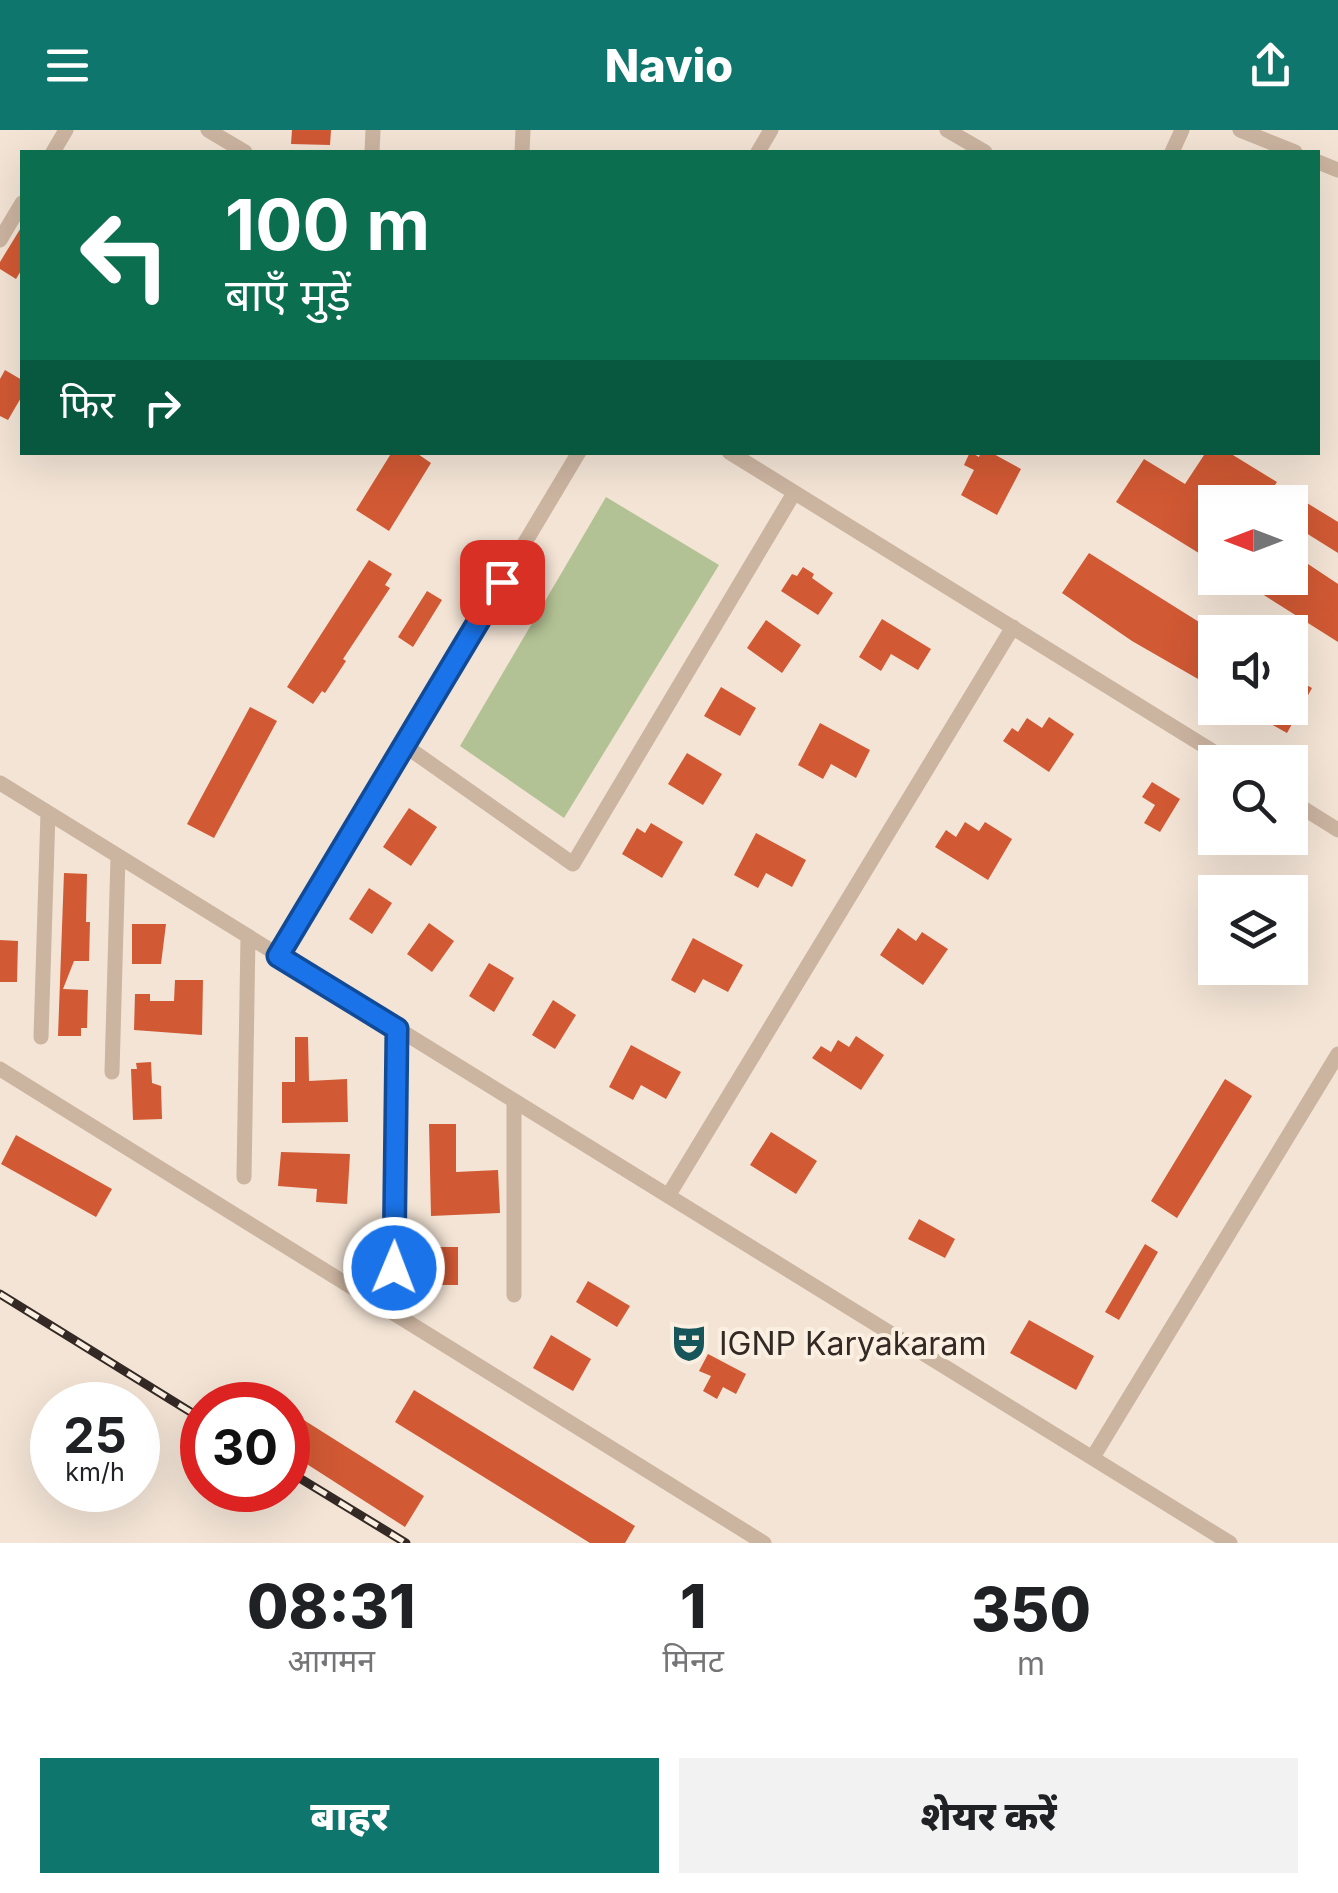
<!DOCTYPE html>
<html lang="hi">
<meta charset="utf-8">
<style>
:root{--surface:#fff;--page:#f2f2f2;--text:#202124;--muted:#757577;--accent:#0f766e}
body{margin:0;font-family:Inter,"Noto Sans Devanagari",sans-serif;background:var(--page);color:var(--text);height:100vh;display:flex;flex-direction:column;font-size:38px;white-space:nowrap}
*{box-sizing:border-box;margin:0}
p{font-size:32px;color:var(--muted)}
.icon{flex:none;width:55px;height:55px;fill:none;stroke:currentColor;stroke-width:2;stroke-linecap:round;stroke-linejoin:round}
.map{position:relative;height:1413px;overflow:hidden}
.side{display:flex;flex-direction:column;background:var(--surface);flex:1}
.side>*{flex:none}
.top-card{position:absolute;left:20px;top:20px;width:1300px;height:305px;border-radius:0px;box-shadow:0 10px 40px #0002;background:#0b6e4f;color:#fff;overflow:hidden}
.needle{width:65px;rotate:270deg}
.controls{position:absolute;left:1198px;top:355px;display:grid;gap:20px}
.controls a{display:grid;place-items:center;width:110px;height:110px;border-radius:0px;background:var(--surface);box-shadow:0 10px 40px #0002;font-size:50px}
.speed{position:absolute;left:30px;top:1252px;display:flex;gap:20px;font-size:50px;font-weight:700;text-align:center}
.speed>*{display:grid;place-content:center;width:130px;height:130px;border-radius:50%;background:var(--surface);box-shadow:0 10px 40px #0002;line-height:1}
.speed small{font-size:25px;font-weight:400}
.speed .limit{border:15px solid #d22;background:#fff;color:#111}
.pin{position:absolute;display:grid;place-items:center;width:85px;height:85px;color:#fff;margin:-42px;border-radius:20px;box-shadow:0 5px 15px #0006}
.me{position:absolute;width:110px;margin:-55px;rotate:1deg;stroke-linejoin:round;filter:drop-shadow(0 0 8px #0008)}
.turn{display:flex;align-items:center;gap:35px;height:210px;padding:0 40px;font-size:45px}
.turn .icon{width:130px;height:130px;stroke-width:2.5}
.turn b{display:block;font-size:70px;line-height:85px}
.then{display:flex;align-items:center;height:95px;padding:0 40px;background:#0003;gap:20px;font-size:38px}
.eta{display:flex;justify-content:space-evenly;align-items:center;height:170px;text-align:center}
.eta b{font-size:60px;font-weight:800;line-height:70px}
.primary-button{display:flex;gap:20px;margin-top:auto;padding:20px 40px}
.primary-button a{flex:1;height:115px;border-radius:0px;background:var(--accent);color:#fff;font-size:40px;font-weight:800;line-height:115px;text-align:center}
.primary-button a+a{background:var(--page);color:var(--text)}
header{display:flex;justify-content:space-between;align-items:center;height:130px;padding:0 40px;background:var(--accent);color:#fff;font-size:45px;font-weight:800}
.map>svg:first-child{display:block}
.green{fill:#b3c294}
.building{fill:#d15934}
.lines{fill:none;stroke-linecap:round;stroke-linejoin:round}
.minor{stroke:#cbb4a0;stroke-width:15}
.rail-casing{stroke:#342924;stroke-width:9}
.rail{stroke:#faefe1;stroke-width:5;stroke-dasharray:15;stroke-linecap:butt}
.route-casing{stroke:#114b97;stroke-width:25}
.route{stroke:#1a73e8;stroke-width:18}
.labels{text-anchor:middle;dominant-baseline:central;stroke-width:8;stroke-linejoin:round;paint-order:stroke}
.poi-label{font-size:32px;fill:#342924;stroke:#faefe1;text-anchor:start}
</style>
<header><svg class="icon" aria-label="menu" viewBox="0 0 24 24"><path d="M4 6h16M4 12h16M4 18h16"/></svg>Navio<svg class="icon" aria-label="share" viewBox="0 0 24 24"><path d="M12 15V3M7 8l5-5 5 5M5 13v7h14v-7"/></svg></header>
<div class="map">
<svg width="1338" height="1413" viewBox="0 0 1338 1413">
<rect width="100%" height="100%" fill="#f3e4d5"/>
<path class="green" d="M606 367 719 435 564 688 460 616Z"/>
<path class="building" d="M292 0H331L330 15 291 14Z
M22 96V139L16 149 0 139V132Z
M5 240 22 250V266L8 290 0 286V249Z
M392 322H415L431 333 389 401 356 380Z
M970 322 979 327 981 322H990L1021 339 997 385 961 365 974 340 964 335Z
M1206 322H1228L1277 352 1275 355 1306 376 1307 373 1338 392V423L1290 393V372H1277L1251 357 1240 372H1215V433L1116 372 1144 329 1185 354Z
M1089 423 1215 502V537L1205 553 1132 511 1062 463Z
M1299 428 1338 454V512L1237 448H1290Z
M369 430 392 444 385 455 390 458 343 529 346 531 325 563 322 561 313 574 287 557Z
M803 437 814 444 812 448 833 463 818 485 781 461 792 444 797 446Z
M427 461 442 470 413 517 398 507Z
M882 489 931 519 918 540 891 524 881 541 859 527Z
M766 490 801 515 782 543 747 518Z
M1290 546 1312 558 1287 603 1258 587 1263 578H1290Z
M721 557 756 578 740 606 704 586Z
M250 577 277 591 214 708 187 694Z
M1049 587 1074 604 1049 642 1003 611 1012 598 1018 602 1027 588 1042 598Z
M820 593 870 620 856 648 831 634 823 649 798 635Z
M687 623 722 644 703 675 668 654Z
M1152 652 1180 669 1160 702 1144 693 1155 675 1142 667Z
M409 678 437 697 411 736 383 717Z
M965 692 979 701 985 692 1012 709 988 750 935 717 946 700 956 707Z
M651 693 683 712 662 748 622 724 637 698 645 703Z
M756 703 806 730 792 757 766 743 758 758 734 745Z
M64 743 87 744 86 792H90L89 831H74L63 859 88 860 87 898H81V906H58Z
M369 758 392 773 372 804 349 789Z
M429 793 454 811 432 842 407 824Z
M132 794H166L161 834H132Z
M898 798 916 811 922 802 948 819 923 855 880 825Z
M693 808 743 835 728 862 703 849 695 863 671 850Z
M0 810 18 811 17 852H0Z
M489 833 514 848 494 882 469 866Z
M175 850H203L202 905 134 900 135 864H150V871H174Z
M553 870 576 885 555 919 532 905Z
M856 906 884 925 861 960 812 928 821 916 831 922 838 910 849 917Z
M295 907H308L309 951 347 949 348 992 282 993V952H295Z
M631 915 681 942 666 969 641 955 633 970 609 957Z
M151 932 152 953 161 956 162 989 133 990 131 939H137L136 933Z
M1225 949 1252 966 1177 1088 1151 1071Z
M429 994H456V1042L498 1040 500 1083 431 1086Z
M771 1002 817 1031 796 1064 750 1035Z
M16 1005 112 1059 96 1087 1 1034Z
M281 1022 350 1024 347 1074 316 1072 317 1059 278 1056Z
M919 1089 955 1109 945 1128 908 1109Z
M1145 1114 1158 1122 1119 1190 1105 1182Z
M431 1117H458V1155H431Z
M588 1151 630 1176 617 1197 576 1172Z
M1029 1190 1094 1226 1076 1260 1010 1223Z
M551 1205 591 1229 573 1261 533 1238Z
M708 1224 746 1244 736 1264 723 1257 717 1269 703 1261 711 1246 699 1241Z
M414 1260 635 1396 625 1413H590L395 1292Z
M288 1280 424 1366 405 1397 288 1322Z"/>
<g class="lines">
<path class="minor" d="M208 0 245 22
M947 0 985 22
M1240 0 1295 22
M53 22 66 0
M372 22 373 0
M522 22 523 0
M758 22 771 0
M1172 22 1182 0
M1318 32 1338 40
M0 110 22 73
M729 322 1230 632
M404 615 573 734 794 363
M0 653 1230 1413
M1290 670 1338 700
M278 826 579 322
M41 907 48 683
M0 939 764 1413
M112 942 118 727
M514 971V1165
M244 1047 248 807
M668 1066 1013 497
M394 1138 397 899
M1093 1327 1338 924"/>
<g class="rail-casing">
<path id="rail" d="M0 1164 202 1289
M288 1341 406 1413"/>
</g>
<use href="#rail" class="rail"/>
</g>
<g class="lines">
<g class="route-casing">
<path id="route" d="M394 1138 397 899 278 826 502 452"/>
</g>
<use href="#route" class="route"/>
</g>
<defs>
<g id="theatre-bare" transform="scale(3)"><path d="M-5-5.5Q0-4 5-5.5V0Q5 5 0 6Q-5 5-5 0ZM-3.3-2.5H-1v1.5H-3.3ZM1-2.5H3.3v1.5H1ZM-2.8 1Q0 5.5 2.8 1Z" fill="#165559" stroke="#faefe1" stroke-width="2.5" paint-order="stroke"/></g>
</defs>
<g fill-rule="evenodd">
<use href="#theatre-bare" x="689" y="1213"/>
</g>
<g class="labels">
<g class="poi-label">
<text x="719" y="1213">IGNP Karyakaram</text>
</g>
</g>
</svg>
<div class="controls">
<a><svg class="needle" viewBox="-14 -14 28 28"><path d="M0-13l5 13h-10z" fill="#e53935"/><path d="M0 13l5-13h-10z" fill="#757577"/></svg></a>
<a><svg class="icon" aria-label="sound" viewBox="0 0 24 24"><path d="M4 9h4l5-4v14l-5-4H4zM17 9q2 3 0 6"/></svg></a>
<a><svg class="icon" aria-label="search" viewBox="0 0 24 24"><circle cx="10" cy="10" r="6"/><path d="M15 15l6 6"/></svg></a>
<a><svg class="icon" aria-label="layers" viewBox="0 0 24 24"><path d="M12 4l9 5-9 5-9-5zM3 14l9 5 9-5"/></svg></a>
</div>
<div class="speed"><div>25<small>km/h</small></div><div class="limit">30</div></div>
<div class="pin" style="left:502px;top:452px;background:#d93025"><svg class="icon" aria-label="arrive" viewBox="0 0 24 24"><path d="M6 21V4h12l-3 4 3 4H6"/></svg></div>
<svg class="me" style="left:394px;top:1138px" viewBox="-20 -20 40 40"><circle r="17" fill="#1a73e8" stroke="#fff" stroke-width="3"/><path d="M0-11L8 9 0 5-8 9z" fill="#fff"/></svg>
<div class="top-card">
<div class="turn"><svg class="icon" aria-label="left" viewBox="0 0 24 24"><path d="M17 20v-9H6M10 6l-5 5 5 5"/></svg><div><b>100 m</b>बाएँ मुड़ें</div></div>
<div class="then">फिर<svg class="icon" aria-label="right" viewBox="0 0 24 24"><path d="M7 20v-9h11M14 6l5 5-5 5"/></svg></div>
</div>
</div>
<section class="side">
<div class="eta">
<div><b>08:31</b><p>आगमन</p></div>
<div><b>1</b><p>मिनट</p></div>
<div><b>350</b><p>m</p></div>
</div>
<div class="primary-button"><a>बाहर</a><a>शेयर करें</a></div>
</section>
